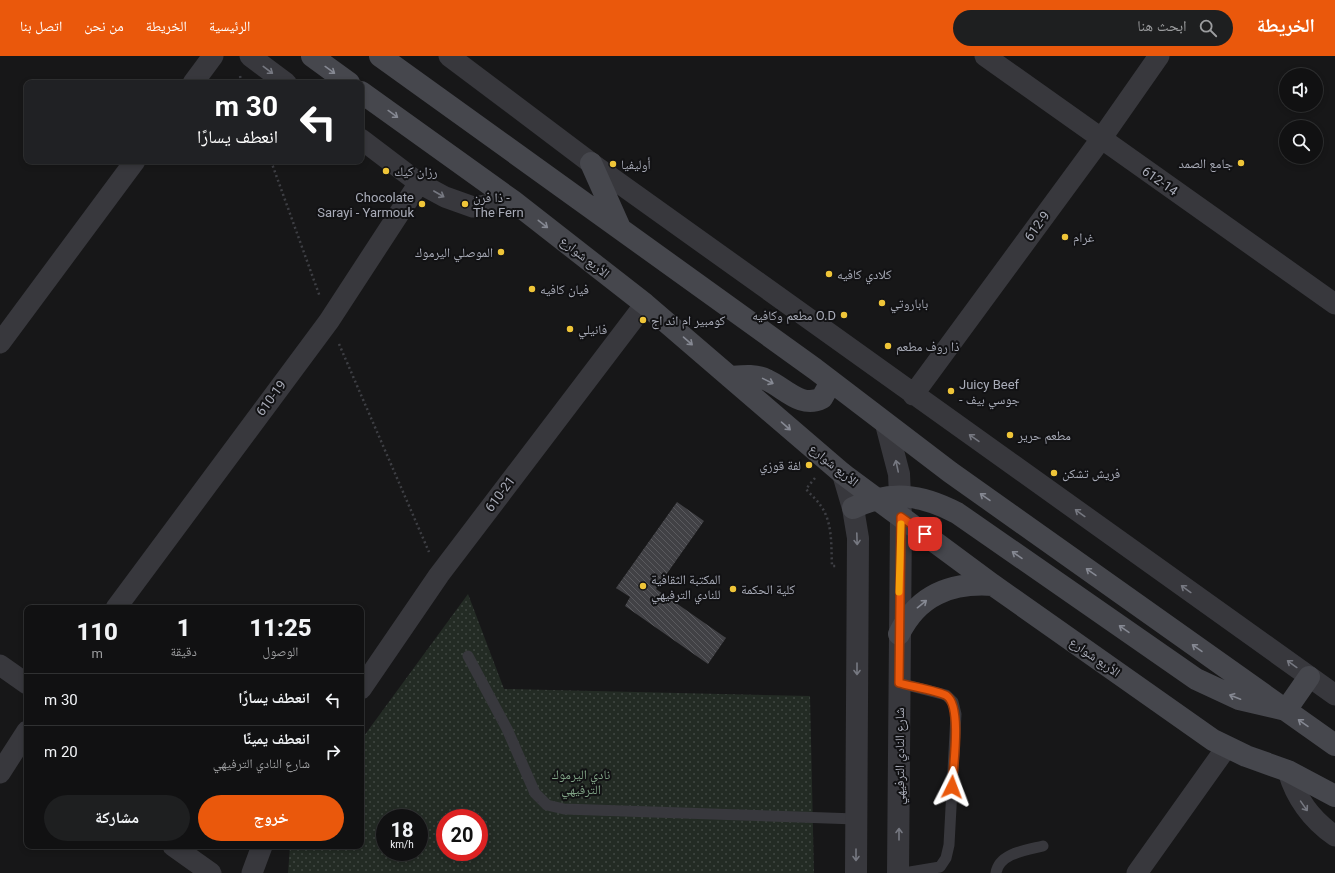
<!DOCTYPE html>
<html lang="ar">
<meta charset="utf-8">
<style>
:root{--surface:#111112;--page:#1e1f20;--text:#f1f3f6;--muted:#9c9d9f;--line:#303132;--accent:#ea580c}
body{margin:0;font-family:Roboto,"Noto Naskh Arabic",sans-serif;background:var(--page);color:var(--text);direction:rtl;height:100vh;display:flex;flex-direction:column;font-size:15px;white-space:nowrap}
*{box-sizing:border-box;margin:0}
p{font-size:13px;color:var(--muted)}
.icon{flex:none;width:22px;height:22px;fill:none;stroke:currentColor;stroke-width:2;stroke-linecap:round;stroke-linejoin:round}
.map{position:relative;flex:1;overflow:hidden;direction:ltr}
.panel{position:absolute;left:24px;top:549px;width:340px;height:244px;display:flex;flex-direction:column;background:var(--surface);border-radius:8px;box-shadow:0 2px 6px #0003,0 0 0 1px var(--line);direction:rtl}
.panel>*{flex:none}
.hud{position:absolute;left:24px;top:24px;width:340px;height:84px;border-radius:8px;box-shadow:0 2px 6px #0003,0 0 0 1px var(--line);direction:rtl;background:#202124;color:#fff;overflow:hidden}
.buttons{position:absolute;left:1279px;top:12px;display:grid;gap:8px}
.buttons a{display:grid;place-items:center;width:44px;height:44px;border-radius:50%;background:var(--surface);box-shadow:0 2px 6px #0003,0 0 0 1px var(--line);font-size:20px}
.speed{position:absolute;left:376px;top:753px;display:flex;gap:8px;font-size:20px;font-weight:700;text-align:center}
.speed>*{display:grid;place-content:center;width:52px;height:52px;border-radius:50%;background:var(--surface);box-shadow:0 2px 6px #0003,0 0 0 1px var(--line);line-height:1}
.speed small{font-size:10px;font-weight:400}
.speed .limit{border:6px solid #d22;background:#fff;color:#111}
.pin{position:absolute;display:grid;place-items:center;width:34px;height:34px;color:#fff;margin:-17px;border-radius:8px;box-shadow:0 2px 6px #0006}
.me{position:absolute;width:44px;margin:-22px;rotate:3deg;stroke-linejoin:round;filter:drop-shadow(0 0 3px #0008)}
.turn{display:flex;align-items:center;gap:14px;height:84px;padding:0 20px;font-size:18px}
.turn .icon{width:52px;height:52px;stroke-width:2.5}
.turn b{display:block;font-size:28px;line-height:34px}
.eta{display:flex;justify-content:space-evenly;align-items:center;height:68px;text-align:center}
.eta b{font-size:24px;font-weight:800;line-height:28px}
.button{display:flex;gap:8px;margin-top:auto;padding:8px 20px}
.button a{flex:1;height:46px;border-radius:24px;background:var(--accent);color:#fff;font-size:16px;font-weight:800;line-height:46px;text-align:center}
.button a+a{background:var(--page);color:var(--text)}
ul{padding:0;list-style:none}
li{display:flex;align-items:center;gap:12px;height:52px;padding:0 20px;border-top:1px solid var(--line)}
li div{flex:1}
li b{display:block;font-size:15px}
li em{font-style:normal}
header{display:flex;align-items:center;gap:24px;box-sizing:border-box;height:56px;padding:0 20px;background:var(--accent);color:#fff}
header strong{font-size:19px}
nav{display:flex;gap:22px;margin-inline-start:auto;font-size:14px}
.search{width:280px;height:36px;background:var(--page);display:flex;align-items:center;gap:10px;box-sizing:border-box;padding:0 14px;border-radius:22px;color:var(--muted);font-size:15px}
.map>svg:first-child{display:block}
.park{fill:url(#park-dots);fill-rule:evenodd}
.building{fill:url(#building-back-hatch)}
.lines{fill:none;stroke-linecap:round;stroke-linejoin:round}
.path{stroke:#3e3f44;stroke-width:2.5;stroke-dasharray:2 3;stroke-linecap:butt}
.service{stroke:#38383d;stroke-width:11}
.minor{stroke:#38383d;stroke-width:21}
.tertiary{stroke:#38383d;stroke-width:22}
.secondary{stroke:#46474d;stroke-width:22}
.oneway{stroke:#767881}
.oneway2{stroke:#868993}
.route-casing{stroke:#983908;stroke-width:10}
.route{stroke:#ea580c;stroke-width:7}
.slow{stroke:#f59e0b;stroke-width:7}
.poi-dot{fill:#efc538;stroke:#121214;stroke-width:1.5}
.labels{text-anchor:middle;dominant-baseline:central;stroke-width:4;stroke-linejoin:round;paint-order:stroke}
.poi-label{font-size:13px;fill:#a9acb8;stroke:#121214;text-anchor:start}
.street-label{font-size:13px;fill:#a9acb8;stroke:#121214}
.park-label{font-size:13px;fill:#80a386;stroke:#121214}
</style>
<header>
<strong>الخريطة</strong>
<div class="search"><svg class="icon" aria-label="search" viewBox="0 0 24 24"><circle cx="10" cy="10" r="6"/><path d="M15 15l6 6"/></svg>ابحث هنا</div>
<nav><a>الرئيسية</a><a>الخريطة</a><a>من نحن</a><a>اتصل بنا</a></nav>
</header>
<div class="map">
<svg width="1335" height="817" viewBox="0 0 1335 817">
<defs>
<pattern id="park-dots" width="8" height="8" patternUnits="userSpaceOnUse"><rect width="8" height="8" fill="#232b24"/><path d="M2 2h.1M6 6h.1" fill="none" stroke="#404742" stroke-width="1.8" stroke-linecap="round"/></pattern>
<pattern id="building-back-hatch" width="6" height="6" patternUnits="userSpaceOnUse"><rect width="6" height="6" fill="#414145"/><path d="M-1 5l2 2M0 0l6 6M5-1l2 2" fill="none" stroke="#5a5a5e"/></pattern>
</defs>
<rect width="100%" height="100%" fill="#171718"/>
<path class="park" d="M468 538 504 633 810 640 814 817H288L290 790H361V684ZM385 762H419V796H385ZM445 762H479V796H445Z"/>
<path class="building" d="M677 446 704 465 656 533 726 582 708 608 625 550 630 541 616 532Z"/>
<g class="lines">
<path class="path" d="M240 20 242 27
M271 105 320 241
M339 288 429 496
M815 422 806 433C811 439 817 444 821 450 833 467 831 491 832 510H836"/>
<path class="service" d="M468 600 507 673 535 737 547 749 564 753 856 763
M899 627 946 639 953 646 956 658 949 789 946 802 940 811 904 817
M996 817C999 797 1027 794 1043 790"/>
<path class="minor" d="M250 0 286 27
M449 0 591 107 1335 639
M985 0 1335 248
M193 27 213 0
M361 83 419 127 445 141 473 151 513 145
M0 287 135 105
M913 339 1101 83 1159 0
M116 552 329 265 419 127
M0 609 27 628
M361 633 439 519 645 248
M1288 715C1296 743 1311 763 1335 780
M0 717 27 675
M173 790 211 817
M252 817 262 790
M1137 817 1226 692"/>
<path class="tertiary" d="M886 368 899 418 901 461 898 817
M843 418 853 452 858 482 856 817"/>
<path class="secondary" d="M312 0 349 27
M380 0 815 313 950 416 1335 689
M361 36 513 145 645 248 843 418 993 529 1213 684 1246 700 1288 715 1335 740
M591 107 620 172
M730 321C742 320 755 318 767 324 785 332 801 353 822 342L831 326
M853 452C890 434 921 438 957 457L1196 623 1239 643 1286 654 1309 621
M899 578C918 539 951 526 993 529"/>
</g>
<defs><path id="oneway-shaft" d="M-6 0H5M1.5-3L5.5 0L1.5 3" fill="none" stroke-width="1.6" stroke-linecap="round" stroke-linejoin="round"/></defs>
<g class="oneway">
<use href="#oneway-shaft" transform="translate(268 14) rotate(37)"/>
<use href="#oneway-shaft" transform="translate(439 138) rotate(30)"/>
<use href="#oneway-shaft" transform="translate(974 382) rotate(-145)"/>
<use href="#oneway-shaft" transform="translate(897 410) rotate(-102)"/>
<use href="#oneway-shaft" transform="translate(1080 457) rotate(-144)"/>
<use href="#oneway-shaft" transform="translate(857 483) rotate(88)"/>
<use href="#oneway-shaft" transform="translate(1186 533) rotate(-144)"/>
<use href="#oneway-shaft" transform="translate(1292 608) rotate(-144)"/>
<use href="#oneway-shaft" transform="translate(857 613) rotate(90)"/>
<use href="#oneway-shaft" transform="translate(1304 750) rotate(55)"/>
<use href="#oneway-shaft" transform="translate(899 778) rotate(-90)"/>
<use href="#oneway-shaft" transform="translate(856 799) rotate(90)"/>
</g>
<g class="oneway2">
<use href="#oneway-shaft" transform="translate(330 14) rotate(36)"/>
<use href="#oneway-shaft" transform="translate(393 58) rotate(36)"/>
<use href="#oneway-shaft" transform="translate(543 168) rotate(38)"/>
<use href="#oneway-shaft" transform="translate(688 285) rotate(41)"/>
<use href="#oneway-shaft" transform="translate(768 325) rotate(26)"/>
<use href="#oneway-shaft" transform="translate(786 370) rotate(41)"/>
<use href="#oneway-shaft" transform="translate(985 441) rotate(-145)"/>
<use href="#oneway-shaft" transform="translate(1017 499) rotate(-145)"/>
<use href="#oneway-shaft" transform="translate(1091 516) rotate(-145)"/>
<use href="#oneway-shaft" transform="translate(922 548) rotate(-39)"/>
<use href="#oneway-shaft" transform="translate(1124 573) rotate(-145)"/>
<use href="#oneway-shaft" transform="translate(1197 592) rotate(-145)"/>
<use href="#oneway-shaft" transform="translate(1235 641) rotate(-159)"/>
<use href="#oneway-shaft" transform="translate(1303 667) rotate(-145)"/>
</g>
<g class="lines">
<g class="route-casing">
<path id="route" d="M925 478 901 461 899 627C909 630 940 635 947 640 962 651 953 712 952 731"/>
</g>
<use href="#route" class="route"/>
<path class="slow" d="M899 536 901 468"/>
</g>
<g class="poi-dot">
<circle cx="1241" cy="107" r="4"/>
<circle cx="613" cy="108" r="4"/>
<circle cx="386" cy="115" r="4"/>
<circle cx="422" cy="148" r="4"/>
<circle cx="465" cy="148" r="4"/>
<circle cx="1065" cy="181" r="4"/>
<circle cx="501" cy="196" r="4"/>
<circle cx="829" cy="218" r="4"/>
<circle cx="532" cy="233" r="4"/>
<circle cx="882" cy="247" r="4"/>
<circle cx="844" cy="259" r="4"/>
<circle cx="643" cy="264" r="4"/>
<circle cx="570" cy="273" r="4"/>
<circle cx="888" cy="290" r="4"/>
<circle cx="951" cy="335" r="4"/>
<circle cx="1010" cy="379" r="4"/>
<circle cx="809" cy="409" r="4"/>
<circle cx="1054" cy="417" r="4"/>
<circle cx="643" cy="530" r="4"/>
<circle cx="733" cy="533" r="4"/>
</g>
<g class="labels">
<g class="poi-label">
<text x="1233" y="107" text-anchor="end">جامع الصمد</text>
<text x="621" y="108">أوليفيا</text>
<text x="394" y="115">رزان كيك</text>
<text x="414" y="141" text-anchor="end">Chocolate<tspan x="414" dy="15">Sarayi - Yarmouk</tspan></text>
<text x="473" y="141">ذا فرن -<tspan x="473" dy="15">The Fern</tspan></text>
<text x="1073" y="181">غرام</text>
<text x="493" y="196" text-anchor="end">الموصلي اليرموك</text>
<text x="837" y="218">كلادي كافيه</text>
<text x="540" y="233">فيان كافيه</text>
<text x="890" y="247">باباروتي</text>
<text x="836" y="259" text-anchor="end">مطعم وكافيه O.D</text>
<text x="651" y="264">كومبير ام اند اج</text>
<text x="578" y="273">فانيلي</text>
<text x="896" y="290">ذا روف مطعم</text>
<text x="959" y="328">Juicy Beef<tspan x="959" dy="15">- جوسي بيف</tspan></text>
<text x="1018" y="379">مطعم حرير</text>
<text x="801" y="409" text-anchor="end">لفة قوزي</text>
<text x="1062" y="417">فريش تشكن</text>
<text x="651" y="523">المكتبة الثقافية<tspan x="651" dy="15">للنادي الترفيهي</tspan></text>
<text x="741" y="533">كلية الحكمة</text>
</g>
<g class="street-label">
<text transform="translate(1160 125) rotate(35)">612-14</text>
<text transform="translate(1037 170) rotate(-54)">612-9</text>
<text transform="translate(585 201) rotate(38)">الأربع شوارع</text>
<text transform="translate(271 342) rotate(-53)">610-19</text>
<text transform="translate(834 409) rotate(39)">الأربع شوارع</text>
<text transform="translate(500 438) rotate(-53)">610-21</text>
<text transform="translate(1095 601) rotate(35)">الأربع شوارع</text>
<text transform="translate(899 700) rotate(-90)">شارع النادي الترفيهي</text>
</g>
<g class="park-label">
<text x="581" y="718">نادي اليرموك<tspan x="581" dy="15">الترفيهي</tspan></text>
</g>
</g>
</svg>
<div class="buttons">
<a><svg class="icon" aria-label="sound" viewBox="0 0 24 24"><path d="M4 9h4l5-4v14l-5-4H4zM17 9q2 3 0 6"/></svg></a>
<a><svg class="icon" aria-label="search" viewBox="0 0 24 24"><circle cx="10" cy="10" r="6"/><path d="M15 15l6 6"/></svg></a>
</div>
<div class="speed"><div>18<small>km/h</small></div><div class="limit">20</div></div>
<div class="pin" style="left:925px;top:478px;background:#d93025"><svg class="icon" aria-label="arrive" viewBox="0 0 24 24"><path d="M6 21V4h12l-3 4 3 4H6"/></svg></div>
<svg class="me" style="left:952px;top:731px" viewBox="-20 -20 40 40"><path d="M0-17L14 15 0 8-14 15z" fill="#ea580c" stroke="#fff" stroke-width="4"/></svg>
<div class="hud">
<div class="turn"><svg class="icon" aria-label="left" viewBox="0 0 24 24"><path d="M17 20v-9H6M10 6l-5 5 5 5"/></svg><div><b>30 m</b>انعطف يسارًا</div></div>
</div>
<section class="panel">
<div class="eta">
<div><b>11:25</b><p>الوصول</p></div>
<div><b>1</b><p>دقيقة</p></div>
<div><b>110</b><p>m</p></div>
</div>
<ul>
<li><svg class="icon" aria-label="left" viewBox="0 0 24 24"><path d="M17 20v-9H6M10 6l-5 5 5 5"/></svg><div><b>انعطف يسارًا</b></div><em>30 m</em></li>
<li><svg class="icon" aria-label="right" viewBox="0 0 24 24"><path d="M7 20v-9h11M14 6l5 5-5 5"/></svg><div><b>انعطف يمينًا</b><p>شارع النادي الترفيهي</p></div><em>20 m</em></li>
</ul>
<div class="button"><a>خروج</a><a>مشاركة</a></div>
</section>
</div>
